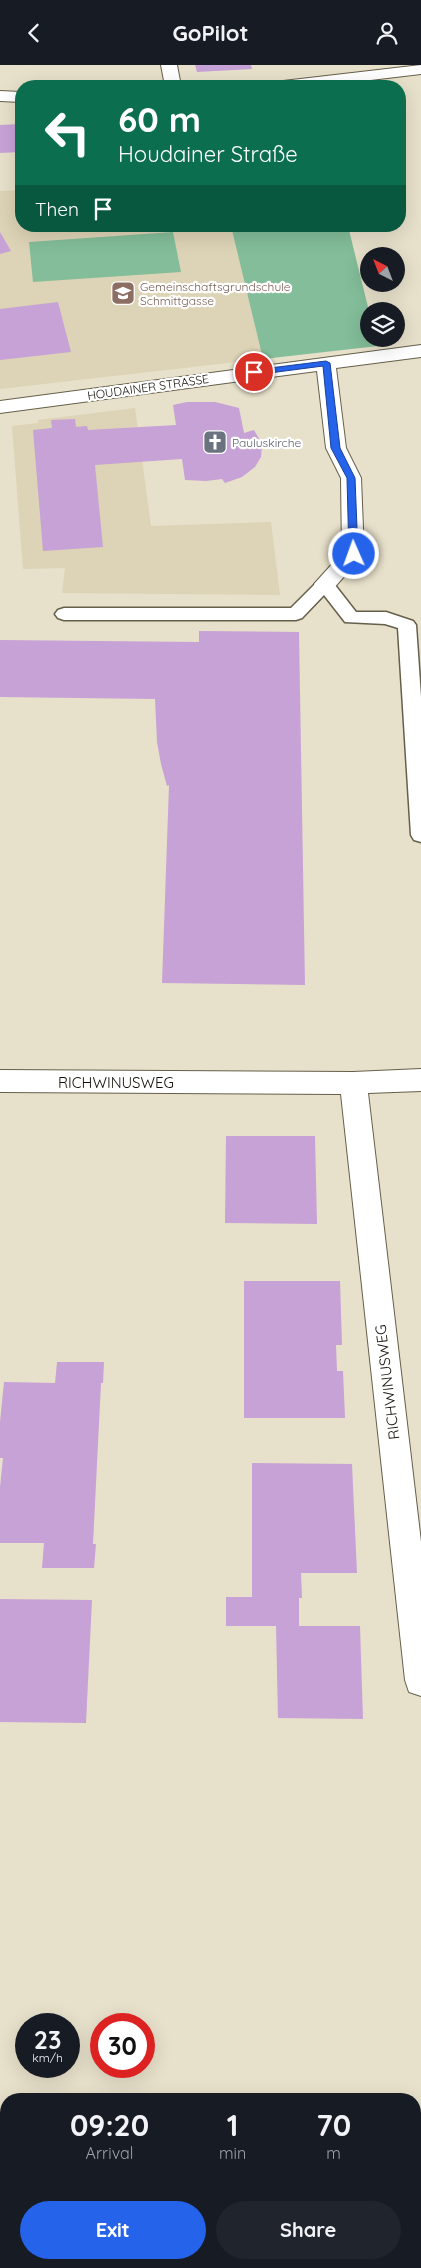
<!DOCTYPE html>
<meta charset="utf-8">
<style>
:root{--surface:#171b24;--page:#20242c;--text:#f1f3f6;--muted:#9ea1a6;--accent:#2563eb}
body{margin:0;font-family:Quicksand,sans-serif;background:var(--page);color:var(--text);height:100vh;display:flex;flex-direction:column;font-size:19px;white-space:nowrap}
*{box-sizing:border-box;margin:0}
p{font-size:16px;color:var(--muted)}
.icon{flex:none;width:28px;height:28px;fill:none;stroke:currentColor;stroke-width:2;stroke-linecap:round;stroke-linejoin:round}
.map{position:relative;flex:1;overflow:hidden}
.panel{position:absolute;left:0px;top:2028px;width:421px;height:176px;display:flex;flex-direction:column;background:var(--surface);border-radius:20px 20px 0 0;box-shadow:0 5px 20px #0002}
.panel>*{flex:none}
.banner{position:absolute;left:15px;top:15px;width:391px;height:152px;border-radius:20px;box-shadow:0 5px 20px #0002;background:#0b6e4f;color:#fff;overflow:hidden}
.needle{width:32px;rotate:318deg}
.fabs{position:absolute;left:360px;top:182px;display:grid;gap:10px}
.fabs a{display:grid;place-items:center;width:45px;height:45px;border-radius:50%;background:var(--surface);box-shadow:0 5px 20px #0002;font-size:25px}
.speed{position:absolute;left:15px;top:1948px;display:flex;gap:10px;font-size:25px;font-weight:700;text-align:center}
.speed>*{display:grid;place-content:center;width:65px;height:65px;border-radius:50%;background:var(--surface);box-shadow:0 5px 20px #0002;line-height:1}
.speed small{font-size:12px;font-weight:400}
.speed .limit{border:8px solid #d22;background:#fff;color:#111}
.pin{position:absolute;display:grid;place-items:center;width:42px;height:42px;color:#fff;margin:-21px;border:2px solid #fff;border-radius:50%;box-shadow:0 1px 5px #0007}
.me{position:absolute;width:55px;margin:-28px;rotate:358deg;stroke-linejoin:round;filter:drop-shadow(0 0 4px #0008)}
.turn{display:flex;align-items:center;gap:18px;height:105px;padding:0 20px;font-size:22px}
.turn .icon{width:65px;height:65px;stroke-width:2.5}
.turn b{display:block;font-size:35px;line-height:42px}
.then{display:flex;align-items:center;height:48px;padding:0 20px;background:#0003;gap:10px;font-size:19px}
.eta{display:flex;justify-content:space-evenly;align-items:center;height:85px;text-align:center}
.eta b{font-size:30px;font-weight:800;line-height:35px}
.action{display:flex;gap:10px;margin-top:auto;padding:10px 20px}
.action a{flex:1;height:58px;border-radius:30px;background:var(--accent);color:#fff;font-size:20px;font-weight:800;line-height:58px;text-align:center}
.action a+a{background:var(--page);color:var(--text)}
header{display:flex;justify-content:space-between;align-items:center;height:65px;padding:0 20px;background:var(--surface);font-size:22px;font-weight:800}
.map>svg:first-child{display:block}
.built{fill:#ddd3b6}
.green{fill:#83bd99}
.building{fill:#c7a2d6}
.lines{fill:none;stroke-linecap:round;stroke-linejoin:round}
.service-casing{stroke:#655f4b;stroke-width:3}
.minor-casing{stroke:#655f4b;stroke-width:2}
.tertiary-casing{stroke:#655f4b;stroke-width:2}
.service{fill:#fff;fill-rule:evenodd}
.minor{fill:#fff;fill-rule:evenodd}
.tertiary{fill:#fff;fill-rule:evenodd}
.route{fill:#2563eb;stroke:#184099}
.labels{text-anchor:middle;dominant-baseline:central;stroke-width:4.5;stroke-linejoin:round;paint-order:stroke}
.far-education-label{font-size:12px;fill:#785e54;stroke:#fff;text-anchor:start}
.far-street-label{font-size:12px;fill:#14110a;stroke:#fff}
.far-worship-label{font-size:12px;fill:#5b616d;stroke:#fff;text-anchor:start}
.street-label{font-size:15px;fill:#14110a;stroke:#fff}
</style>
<header><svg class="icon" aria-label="back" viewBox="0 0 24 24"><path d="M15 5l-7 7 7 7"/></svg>GoPilot<svg class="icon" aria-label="person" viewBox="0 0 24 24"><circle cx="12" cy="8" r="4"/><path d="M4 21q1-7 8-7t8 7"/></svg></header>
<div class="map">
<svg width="421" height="2203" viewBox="0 0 421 2203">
<rect width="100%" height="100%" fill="#e7e0ca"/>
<path class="built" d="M21 125V161H231L263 294 0 324V126Z
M135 343 151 461 271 457 280 530 62 528 65 503 23 504 12 361 38 358V355Z"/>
<path class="green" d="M231 161H348L369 246V274H376L378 281 263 294Z
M173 167 181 207 33 217 29 177Z"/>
<path class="building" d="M195 0H251L252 4 197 7Z
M21 59V87L0 88V60Z
M0 167 11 186 0 189Z
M58 237 71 287 0 295V244Z
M187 337H215L239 343 244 368 254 365 262 379 261 392 255 402 242 412 225 418 222 414 206 416 185 415 182 394 95 400 103 482 43 486 33 365 52 363 51 355 75 354 76 362 87 361 88 365 176 360 173 340Z
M199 566 299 567 305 920 162 918 169 720 167 721 161 699 157 677 155 634 0 632V575L199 577Z
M226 1071H315L317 1159 225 1158Z
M244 1216H340L342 1280H336L337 1306H343L345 1353H244Z
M57 1297H104L103 1318H101L93 1479H96L94 1503H42L44 1478H0V1422L3 1393H0V1357L4 1317 55 1318Z
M252 1398 352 1399 357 1508H301L302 1533H299V1561H360L363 1654 278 1653 276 1561H226V1532H252Z
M0 1534 92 1535 86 1658 0 1657Z
M0 2111H6V2198H17V2203H0Z
M205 2198H329V2203H205Z"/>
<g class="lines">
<g class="service-casing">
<path id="service" d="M325 513 331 515 356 547H386L413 556 416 560 421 632V777L414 775 411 770 398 563 385 559 345 557 324 530 302 553 296 555H64L58 553 55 549 58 545 64 543H291L319 515Z"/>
</g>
<g class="minor-casing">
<path id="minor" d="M161 0H177L181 21H165Z
M421 280V292L336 303 346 383 361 413 364 489 333 524 325 526 317 524 314 519 342 488 341 413 326 383 317 306 0 348V336Z
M421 1004V1026L368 1028 421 1477V1631L409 1627 405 1615 341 1029 0 1027V1005L353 1007Z"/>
</g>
<g class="tertiary-casing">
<path id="tertiary" d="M421 0V9L320 21H275L277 18 283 16Z
M0 26 21 27V37L0 36Z"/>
</g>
<use href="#service" class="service"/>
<use href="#minor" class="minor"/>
<use href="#tertiary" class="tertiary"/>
</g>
<path class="route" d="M326 296 330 298 340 383 355 413 358 489 354 492 349 489 347 413 331 383 323 301 254 310 251 307 254 305Z"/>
<defs>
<g id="school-square" transform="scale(1.25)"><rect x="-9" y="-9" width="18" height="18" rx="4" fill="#8d6e63" stroke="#fff"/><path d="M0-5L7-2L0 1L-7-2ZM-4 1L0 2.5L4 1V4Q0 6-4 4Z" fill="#fff"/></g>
<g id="church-square" transform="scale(1.25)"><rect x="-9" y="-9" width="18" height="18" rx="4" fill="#6b7280" stroke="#fff"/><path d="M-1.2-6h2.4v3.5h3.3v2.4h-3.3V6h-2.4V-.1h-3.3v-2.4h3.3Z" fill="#fff"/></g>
</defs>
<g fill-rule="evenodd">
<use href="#school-square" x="123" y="228"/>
<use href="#church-square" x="215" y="377"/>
</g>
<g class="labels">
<g class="far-education-label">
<text x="140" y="221">Gemeinschaftsgrundschule<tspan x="140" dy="14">Schmittgasse</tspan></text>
</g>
<g class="far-street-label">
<text transform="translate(148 322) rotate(-8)">HOUDAINER STRASSE</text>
</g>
<g class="far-worship-label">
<text x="232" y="377">Pauluskirche</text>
</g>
<g class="street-label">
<text x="116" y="1017">RICHWINUSWEG</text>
<text transform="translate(387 1317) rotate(-97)">RICHWINUSWEG</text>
</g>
</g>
</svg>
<div class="fabs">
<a><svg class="needle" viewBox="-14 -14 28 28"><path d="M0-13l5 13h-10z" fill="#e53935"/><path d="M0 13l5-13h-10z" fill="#9ea1a6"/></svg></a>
<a><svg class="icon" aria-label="layers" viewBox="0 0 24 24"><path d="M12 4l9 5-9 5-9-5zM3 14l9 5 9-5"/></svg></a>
</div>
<div class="speed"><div>23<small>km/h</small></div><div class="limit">30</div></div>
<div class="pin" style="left:254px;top:307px;background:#d93025"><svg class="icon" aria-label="arrive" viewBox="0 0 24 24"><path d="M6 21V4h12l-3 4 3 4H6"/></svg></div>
<svg class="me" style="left:354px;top:489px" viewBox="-20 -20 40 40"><circle r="17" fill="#2563eb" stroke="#fff" stroke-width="3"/><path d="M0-11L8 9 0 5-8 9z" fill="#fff"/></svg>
<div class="banner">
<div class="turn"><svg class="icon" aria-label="left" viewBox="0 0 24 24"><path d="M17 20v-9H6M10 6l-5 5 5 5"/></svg><div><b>60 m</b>Houdainer Straße</div></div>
<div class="then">Then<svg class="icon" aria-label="arrive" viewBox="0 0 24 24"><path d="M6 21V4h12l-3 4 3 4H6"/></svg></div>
</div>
<section class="panel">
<div class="eta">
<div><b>09:20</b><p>Arrival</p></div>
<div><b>1</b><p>min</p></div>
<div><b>70</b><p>m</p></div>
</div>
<div class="action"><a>Exit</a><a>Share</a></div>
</section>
</div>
